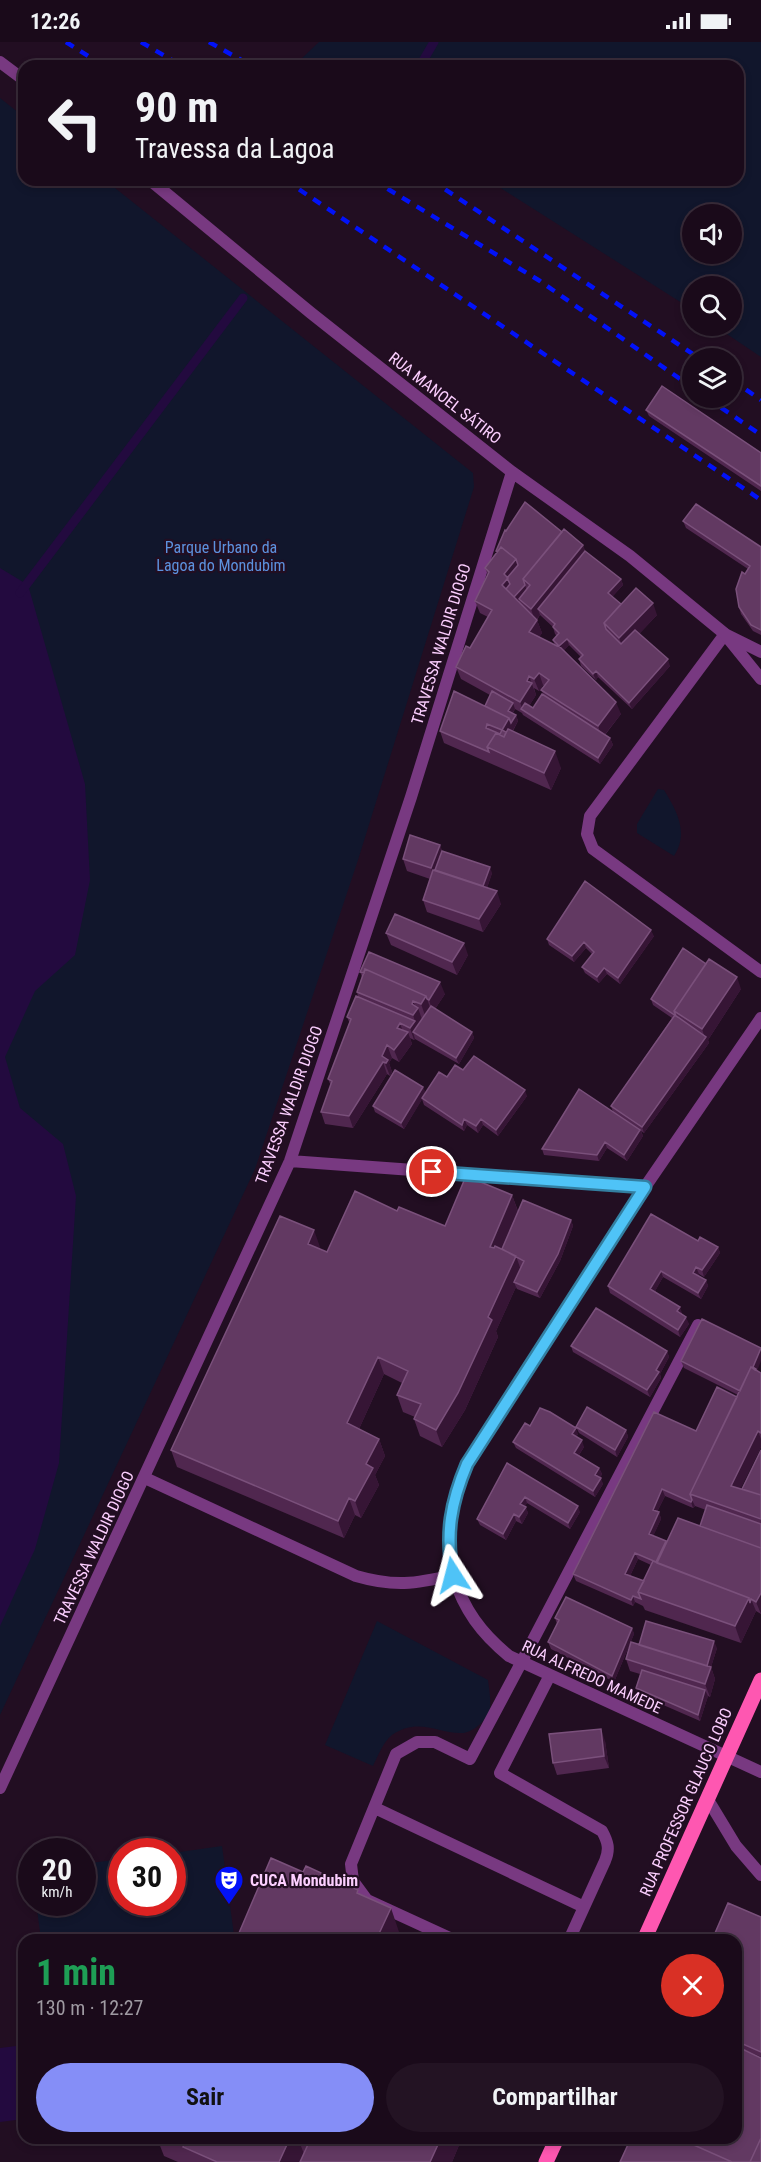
<!DOCTYPE html>
<html lang="pt">
<meta charset="utf-8">
<style>
:root{--surface:#1a0a1a;--page:#231323;--text:#f1f3f6;--muted:#9f9aa2;--line:#382b39;--accent:#858ef7}
body{margin:0;font-family:"Roboto Condensed",sans-serif;background:var(--page);color:var(--text);height:100vh;display:flex;flex-direction:column;font-size:22px;white-space:nowrap}
*{box-sizing:border-box;margin:0}
p{font-size:20px;color:var(--muted)}
.icon{flex:none;width:33px;height:33px;fill:none;stroke:currentColor;stroke-width:2;stroke-linecap:round;stroke-linejoin:round}
.map{position:relative;flex:1;overflow:hidden}
.details{position:absolute;left:18px;top:1892px;width:724px;height:210px;display:flex;flex-direction:column;background:var(--surface);border-radius:18px;box-shadow:0 3px 9px #0003,0 0 0 2px var(--line)}
.details>*{flex:none}
.guide{position:absolute;left:18px;top:18px;width:726px;height:126px;border-radius:18px;box-shadow:0 3px 9px #0003,0 0 0 2px var(--line);background:#1a0a1a;color:var(--text);overflow:hidden}
.tools{position:absolute;left:682px;top:162px;display:grid;gap:12px}
.tools a{display:grid;place-items:center;width:60px;height:60px;border-radius:50%;background:var(--surface);box-shadow:0 3px 9px #0003,0 0 0 2px var(--line);font-size:30px}
.speed{position:absolute;left:18px;top:1796px;display:flex;gap:12px;font-size:30px;font-weight:700;text-align:center}
.speed>*{display:grid;place-content:center;width:78px;height:78px;border-radius:50%;background:var(--surface);box-shadow:0 3px 9px #0003,0 0 0 2px var(--line);line-height:1}
.speed small{font-size:15px;font-weight:400}
.speed .limit{border:9px solid #d22;background:#fff;color:#111}
.pin{position:absolute;display:grid;place-items:center;width:51px;height:51px;color:#fff;margin:-26px;border:3px solid #fff;border-radius:50%;box-shadow:0 2px 6px #0007}
.me{position:absolute;width:66px;margin:-33px;rotate:351deg;stroke-linejoin:round;filter:drop-shadow(0 0 4px #0008)}
.turn{display:flex;align-items:center;gap:21px;height:126px;padding:0 18px;font-size:27px}
.turn .icon{width:78px;height:78px;stroke-width:2.5}
.turn b{display:block;font-size:42px;line-height:51px}
.round{display:grid;place-items:center;flex:none;width:63px;height:63px;border-radius:32px;background:var(--page)}
.summary{display:flex;align-items:center;justify-content:space-between;height:102px;padding:0 18px}
h1{font-size:36px;font-weight:700;line-height:45px;color:#1e9e55}
.action{display:flex;gap:12px;margin-top:auto;padding:12px 18px}
.action a{flex:1;height:69px;border-radius:36px;background:var(--accent);color:#111;font-size:24px;font-weight:700;line-height:69px;text-align:center}
.action a+a{background:var(--page);color:var(--text)}
.status{display:flex;justify-content:space-between;align-items:center;height:42px;padding:0 30px;background:var(--surface);direction:ltr}
.status svg{height:16px;fill:currentColor}
.map>svg:first-child{display:block}
.green{fill:#11162c;fill-rule:evenodd}
.water{fill:#230a3f}
.lines{fill:none;stroke-linecap:round;stroke-linejoin:round}
.stream{stroke:#230a3f;stroke-width:9}
.service{stroke:#783981;stroke-width:12}
.minor{stroke:#783981;stroke-width:12}
.primary{stroke:#fe57b1;stroke-width:15}
.rail{stroke:#0212f8;stroke-width:4.5;stroke-dasharray:9 8;stroke-linecap:butt}
.wall{fill:#50274f;fill-rule:evenodd}
.shaded-wall{fill:#361535}
.building{fill:#623962;stroke:#7a507b;stroke-width:1.5;fill-rule:evenodd}
.route-casing{stroke:#337fa1;stroke-width:15}
.route{stroke:#4fc3f7;stroke-width:10}
.labels{text-anchor:middle;dominant-baseline:central;stroke-width:4.5;stroke-linejoin:round;paint-order:stroke}
.street-label{font-size:16px;fill:#fccfff;stroke:#220e22}
.park-label{font-size:16px;fill:#5c92de;stroke:#220e22}
.poi-label{font-size:16px;font-weight:bold;fill:#fccfff;stroke:#220e22;text-anchor:start}
</style>
<div class="status"><b>12:26</b><svg viewBox="0 0 49 12"><path d="M0 12V9h3v3zM5 12V6h3v6zM10 12V3h3v9zM15 12V0h3v12zM26 1h20v11H26zM47 4h2v5h-2z"/></svg></div>
<div class="map">
<svg width="761" height="2120" viewBox="0 0 761 2120">
<rect width="100%" height="100%" fill="#220e22"/>
<path class="green" d="M319 0H761V315L715 284H732V244H693V268L488 138H738V24H309L300 18ZM693 172H732V212H693Z
M0 56 24 75V138H105L473 431 474 445 358 818 255 1127 0 1673Z
M658 747 664 748C677 769 689 791 674 814L637 791V782Z
M377 1579 488 1638C489 1647 491 1657 490 1666 488 1678 472 1692 460 1691 437 1691 418 1675 392 1693 383 1700 378 1714 373 1724L325 1703Z
M222 1804 234 1893 202 1898 41 1897 36 1860H82L83 1822 121 1817 122 1860H172L173 1811Z"/>
<path class="water" d="M0 526 28 543 85 742 90 838 75 913 35 949 5 1015 20 1066 63 1102 76 1154 59 1421 35 1507 0 1584Z
M24 2003V2077L0 2080V2006Z"/>
<g class="lines">
<path class="stream" d="M420 24 434 0
M20 551 243 256"/>
<path class="service" d="M725 592 590 774 587 792 593 807 761 930
M549 1635 500 1731 602 1789C608 1800 610 1807 605 1819L569 1898
M707 1756 736 1804 761 1833
M375 1766 584 1865
M454 1898 367 1858 353 1839 351 1822 396 1712 417 1700H435L470 1717 521 1621"/>
<path class="minor" d="M0 20 24 38
M150 138 311 271 512 430 630 514 725 592 761 610
M727 595 761 637
M290 1119 645 1145
M145 1436 356 1534C394 1545 415 1542 453 1533 464 1568 481 1591 509 1614L761 1730
M453 1533C445 1490 450 1462 467 1422L645 1145 761 976
M521 1621 698 1283
M0 1746 290 1119 411 755 512 430"/>
<path class="primary" d="M644 1898 761 1638
M546 2120 557 2096"/>
<path class="rail" d="M66 0 104 24
M141 0 182 24
M209 0 252 24
M285 138 761 458
M373 138 540 239 693 346
M431 138 699 316
M732 338 761 358
M707 356 761 393"/>
</g>
<path class="wall" d="M646 368 761 411V449L649 374Z
M683 479 761 505V593L753 589 741 572 739 565 745 532 748 527 686 486Z
M506 489 562 490 583 503 585 509 621 537 623 543 612 555 621 562 657 573 639 592 670 624 632 667 598 635 596 638 581 624 579 617 581 615 569 603 564 608 621 672 605 693 610 696 613 703 600 722 523 673 522 671 515 667 513 671 516 673 518 679 513 689 561 726 551 748 444 701 440 689 485 664 490 653 461 637 456 625 470 606 488 575 480 571 475 559 488 533 485 526 497 511 496 509ZM540 573 553 585 555 592 557 594 553 598 555 604 539 595 542 591 537 578ZM543 643 544 644 541 648 544 653 533 666 529 664 536 653 534 646 539 649Z
M440 803 442 809 492 831 487 846 501 862 483 890 427 870 423 858 430 837 407 829 403 817Z
M386 891 468 913 457 933 391 903Z
M654 894 620 942 607 932 599 941 585 931 582 925 592 912 586 906 574 920 549 903 547 897Z
M360 930 445 952 435 967 472 990 474 996 459 1022 415 997 414 998 410 996 412 1002 399 1020 392 1016 389 1021 392 1030 390 1034 387 1032 353 1086 325 1082 321 1070 331 1044 328 1037 350 982 347 975 358 955 357 950 362 935Z
M741 947 708 998 709 1001 644 1091 641 1089 643 1094 627 1119 607 1106 599 1119 544 1113 542 1107 613 1070 611 1064 672 976 653 963 651 957Z
M463 1028 527 1054 498 1094 483 1083 478 1091 467 1083 464 1089 424 1063 422 1057 404 1087 375 1070 373 1064 423 1045 425 1051 447 1035Z
M512 1153 518 1169 571 1178 573 1184 560 1219 540 1256 517 1247 516 1245 496 1289 498 1295 465 1368 442 1405 420 1394 414 1377 415 1375 403 1370 397 1353 402 1341 384 1332 359 1387 379 1397 385 1414 375 1433 379 1443 361 1476 355 1473 344 1496 177 1425 171 1408 320 1205 319 1207 327 1210 397 1169 445 1184Z
M698 1199 718 1205 720 1211 704 1235 699 1232 698 1233 706 1238 708 1244 701 1257 663 1235 655 1249 682 1271V1272L689 1282 680 1295 610 1251 608 1244Z
M571 1304 667 1309 669 1315 660 1332 661 1336 650 1355 573 1310Z
M681 1319 757 1328 761 1331V1405L740 1447H742L761 1408V1572L756 1569 741 1601 645 1568 643 1564 635 1560 633 1564 576 1539 573 1532 696 1389 737 1355 738 1353 684 1326ZM665 1454 693 1466 695 1464 706 1468 700 1484 667 1500 653 1494 661 1477 659 1470H657ZM638 1517 651 1523 644 1539 630 1534Z
M530 1384 578 1392 576 1395 584 1405 579 1413 599 1426 602 1432 600 1436 603 1442 595 1455 516 1406 513 1400Z
M576 1385 626 1388 628 1395 617 1415 579 1391Z
M507 1421 580 1470 570 1487 527 1461 525 1464 528 1471 522 1482 516 1479 506 1498 480 1483 477 1477Z
M555 1576 632 1586 634 1592 614 1640 551 1607 548 1600 557 1582Z
M639 1603 717 1606 711 1625 715 1637 710 1655 708 1654 700 1679 638 1652 636 1646 640 1632 630 1629 626 1617Z
M605 1699 609 1726 557 1733 553 1721Z
M761 1875V2015L736 2004V1898Z
M157 2096H462L452 2120H178L164 2114Z"/>
<path class="shaded-wall" d="M583 503 587 515 538 567 540 573 535 579 531 567Z
M516 517 520 529 508 553 502 543 504 532Z
M621 537 623 543 610 557 608 551Z
M525 543 527 549 515 564 513 557Z
M653 561 657 573 624 608 619 596Z
M537 578 542 591 534 603 529 590Z
M567 597 569 603 562 611 559 604Z
M668 617 670 624 632 667 629 661Z
M596 629 598 635 596 638 593 632Z
M539 631 543 643 539 649 534 637Z
M529 634 536 653 525 670 523 669 520 660Z
M616 660 621 672 602 696 598 684Z
M513 661 515 667 510 675 508 669Z
M516 673 518 679 509 695 502 688 509 676Z
M610 696 613 703 600 722 598 716Z
M555 709 561 726 551 748 544 731Z
M440 803 444 815 433 832 431 826Z
M490 825 492 831 484 855 481 849Z
M497 849 501 862 483 890 479 877Z
M651 888 654 894 620 942 618 936Z
M584 900 586 906 574 920 572 914Z
M464 901 468 913 457 933 452 920Z
M604 926 607 932 599 941 597 935Z
M737 935 741 947 708 998 709 1001 644 1091 642 1085 705 996 702 987Z
M440 940 445 952 433 970 429 958Z
M426 954 432 971 427 979 421 962Z
M413 959 417 968 418 966 424 983 419 991 413 973 412 962Z
M415 979 419 991 413 990 415 997 414 998 410 986Z
M400 981 404 993 408 990 412 1002 399 1020 394 1008 397 986Z
M472 990 474 996 459 1022 456 1016Z
M387 1003 392 1016 389 1021 392 1030 390 1034 382 1014Z
M383 1020 387 1032 353 1086 349 1074Z
M423 1045 426 1051 404 1087 401 1081Z
M525 1048 527 1054 498 1094 496 1088Z
M464 1077 467 1083 464 1089 462 1083Z
M481 1077 483 1083 478 1091 476 1084Z
M640 1088 643 1094 627 1119 624 1113Z
M605 1100 607 1106 599 1119 597 1113Z
M512 1153 518 1170 496 1222 490 1205Z
M571 1178 573 1184 560 1219 540 1256 537 1250Z
M314 1188 320 1205 314 1220 308 1202Z
M718 1205 720 1211 704 1235 702 1228Z
M516 1214 522 1231 514 1240 516 1245 496 1289 498 1295 465 1368 442 1405 436 1388Z
M696 1225 699 1232 696 1237 693 1231Z
M661 1229 663 1235 653 1253 650 1247Z
M706 1238 708 1244 701 1257 698 1251Z
M680 1265 682 1271 679 1275 677 1269Z
M686 1275 689 1282 680 1295 678 1288Z
M761 1308V1319L757 1329 753 1325Z
M667 1309 669 1315 660 1332 661 1336 650 1355 647 1348 656 1328Z
M378 1315 384 1332 354 1398 347 1381Z
M576 1386 578 1392 574 1399 572 1392Z
M626 1388 628 1395 617 1415 615 1408Z
M758 1389 761 1397V1405L736 1456 731 1444Z
M379 1397 385 1414 375 1433 379 1443 361 1476 355 1459 366 1422Z
M582 1398 584 1405 576 1417 574 1411Z
M599 1426 602 1432 598 1440 595 1433Z
M601 1436 603 1442 595 1455 593 1449Z
M662 1447 665 1454 655 1474 653 1468Z
M525 1455 527 1461 523 1468 520 1462Z
M349 1456 355 1473 344 1496 338 1479Z
M692 1458 695 1464 693 1466 691 1460Z
M578 1464 580 1470 570 1487 568 1481Z
M526 1465 528 1471 522 1482 519 1475Z
M659 1470 661 1477 651 1499 649 1492Z
M514 1472 516 1479 506 1498 503 1492Z
M635 1511 638 1517 628 1538 625 1532Z
M761 1551V1572L756 1560Z
M633 1554 635 1560 633 1564 631 1558Z
M749 1556 751 1557 756 1569 741 1601 735 1584Z
M632 1586 634 1592 614 1640 612 1634Z
M714 1599 717 1606 711 1625 715 1637 710 1655 705 1642 707 1624Z
M705 1648 708 1654 700 1679 698 1673Z
M601 1687 605 1699 609 1726 604 1714Z
M391 1866 400 1893 398 1898H376Z
M290 2096H298L304 2112 301 2120H279Z
M441 2096H462L452 2120H430Z"/>
<path class="building" d="M662 344 761 411V444L646 368Z
M525 460 562 490 523 537 525 543 514 555 506 547 510 542 507 536 518 523 516 517 501 505 497 510 496 509 505 488 506 489Z
M696 462 761 505V588L751 583 739 565 736 547 742 530 745 532 750 524 683 479Z
M564 487 583 503 531 567 519 557 530 543 523 537Z
M501 505 516 517 504 532 508 536 502 543 537 578 529 590 557 604 558 603 616 660 598 684 541 648 549 638 539 631 534 637 529 634 527 639 532 641 520 660 456 625 466 604 470 606 492 568 475 559 489 530 485 526Z
M585 509 621 537 608 551 621 562 604 581 606 587 621 602 635 588 668 617 629 661 596 629 593 632 579 617 583 613 567 597 559 604 553 598 559 591 553 585 555 582 538 567Z
M636 546 653 561 619 596 604 581Z
M454 649 509 676 502 688 506 690 504 695 496 691 487 705 489 710 440 689ZM487 682 502 688 500 692 486 686Z
M492 649 513 661 508 669 516 673 511 681 509 676 485 664Z
M542 652 610 696 598 716 521 667 525 661 533 666Z
M508 687 555 709 544 731 487 705 496 691 504 695Z
M410 793 440 803 431 826 403 817Z
M442 809 490 825 483 844 435 828Z
M433 828 497 849 479 877 423 858Z
M585 839 651 888 618 936 604 926 597 935 582 925 594 910 584 900 572 914 547 897Z
M395 872 464 901 452 920 386 891Z
M683 906 706 922 674 969 676 974 651 957Z
M369 910 440 940 429 958 427 957 426 954 365 927 364 931 360 930Z
M709 917 737 935 702 987 674 969Z
M365 927 426 954 421 962 413 959 412 962 418 966 413 973 357 950Z
M356 954 415 979 410 986 400 981 397 986 408 990 394 1008 387 1003 382 1014 388 1018 386 1021 383 1020 349 1074 321 1070 332 1039 328 1037 351 977 347 975Z
M431 964 472 990 456 1016 413 990Z
M675 973 706 995 642 1085 611 1064Z
M474 1014 525 1048 496 1088 481 1077 476 1084 464 1077 462 1083 422 1056 439 1030 447 1035 455 1023 463 1028Z
M395 1028 423 1045 401 1081 373 1064Z
M579 1047 640 1088 624 1113 605 1100 597 1113 542 1107Z
M466 1134 512 1153 490 1205 494 1206 495 1204 516 1214 488 1275 492 1278 458 1351 436 1388 414 1377 421 1362 397 1353 408 1329 378 1315 347 1381 379 1397 366 1422 373 1426 355 1459 349 1456 338 1479 171 1408 280 1174 314 1188 308 1202 327 1210 355 1149 397 1169 399 1165 445 1184Z
M523 1158 571 1178 558 1212 537 1250 514 1240 524 1219 502 1207Z
M651 1172 698 1199 700 1195 718 1205 702 1228 696 1225 693 1231 706 1238 698 1251 661 1229 650 1247 680 1265 677 1269 686 1275 678 1288 608 1244Z
M596 1266 667 1309 656 1328 659 1330 647 1348 571 1304Z
M702 1277 761 1306 753 1325 756 1327 755 1328 751 1325 740 1349 681 1319Z
M751 1325 761 1331V1391L758 1389 731 1444 761 1453V1477L690 1452Z
M717 1345 737 1355 690 1452 692 1458 691 1460 662 1447 653 1468 659 1470 649 1492 666 1499 656 1520 635 1511 625 1532 644 1539 638 1550 641 1557 633 1554 631 1558 573 1532 654 1370 696 1389Z
M587 1365 626 1388 615 1408 576 1385Z
M540 1366 550 1370 576 1386 572 1392 582 1398 574 1411 599 1426 595 1433 601 1436 593 1449 513 1400 525 1381 530 1384Z
M761 1408V1453L742 1447Z
M507 1421 578 1464 568 1481 525 1455 520 1462 526 1465 519 1475 514 1472 503 1492 477 1477Z
M707 1463 761 1482V1506L700 1484Z
M678 1476 761 1506V1551L756 1560 751 1557 750 1561 749 1556 657 1521Z
M653 1519 749 1556 735 1584 638 1550Z
M566 1555 632 1586 612 1634 548 1600 559 1578 555 1576Z
M646 1579 714 1599 707 1624 639 1603Z
M631 1600 711 1625 705 1642 626 1617Z
M642 1628 705 1648 698 1673 636 1646Z
M601 1687 604 1714 553 1721 549 1692Z
M271 1816 303 1830 306 1824 358 1848 357 1851 391 1866 376 1898H236Z
M728 1861 761 1875V2010L736 1999V1898H712Z
M736 2004 761 2016V2096L750 2120H732L678 2096H736Z
M173 2096H290L279 2120H217L183 2105 185 2101Z
M311 2096H441L430 2120H300Z
M631 2096H678L732 2120H620Z
M761 2096V2120H750Z"/>
<g class="lines">
<g class="route-casing">
<path id="route" d="M432 1130 645 1145 467 1422C451 1460 445 1492 453 1533"/>
</g>
<use href="#route" class="route"/>
</g>
<defs>
<g id="theatre-pin" transform="scale(1.5)"><path d="M0 17L-7.5 6A9.5 9.5 0 1 1 7.5 6Z" fill="#0212f8" stroke="#220e22"/><path d="M-5-5.5Q0-4 5-5.5V0Q5 5 0 6Q-5 5-5 0ZM-3.3-2.5H-1v1.5H-3.3ZM1-2.5H3.3v1.5H1ZM-2.8 1Q0 5.5 2.8 1Z" fill="#fff"/></g>
</defs>
<g fill-rule="evenodd">
<use href="#theatre-pin" x="229" y="1838"/>
</g>
<g class="labels">
<g class="street-label">
<text transform="translate(445 356) rotate(38)">RUA MANOEL SÁTIRO</text>
<text transform="translate(441 602) rotate(-73)">TRAVESSA WALDIR DIOGO</text>
<text transform="translate(289 1063) rotate(-70)">TRAVESSA WALDIR DIOGO</text>
<text transform="translate(94 1506) rotate(-65)">TRAVESSA WALDIR DIOGO</text>
<text transform="translate(592 1635) rotate(25)">RUA ALFREDO MAMEDE</text>
<text transform="translate(686 1760) rotate(-66)">RUA PROFESSOR GLAUCO LOBO</text>
</g>
<g class="park-label">
<text x="221" y="505">Parque Urbano da<tspan x="221" dy="18">Lagoa do Mondubim</tspan></text>
</g>
<g class="poi-label">
<text x="250" y="1838">CUCA Mondubim</text>
</g>
</g>
</svg>
<div class="tools">
<a><svg class="icon" aria-label="sound" viewBox="0 0 24 24"><path d="M4 9h4l5-4v14l-5-4H4zM17 9q2 3 0 6"/></svg></a>
<a><svg class="icon" aria-label="search" viewBox="0 0 24 24"><circle cx="10" cy="10" r="6"/><path d="M15 15l6 6"/></svg></a>
<a><svg class="icon" aria-label="layers" viewBox="0 0 24 24"><path d="M12 4l9 5-9 5-9-5zM3 14l9 5 9-5"/></svg></a>
</div>
<div class="speed"><div>20<small>km/h</small></div><div class="limit">30</div></div>
<div class="pin" style="left:432px;top:1130px;background:#d93025"><svg class="icon" aria-label="arrive" viewBox="0 0 24 24"><path d="M6 21V4h12l-3 4 3 4H6"/></svg></div>
<svg class="me" style="left:453px;top:1533px" viewBox="-20 -20 40 40"><path d="M0-17L14 15 0 8-14 15z" fill="#4fc3f7" stroke="#fff" stroke-width="4"/></svg>
<div class="guide">
<div class="turn"><svg class="icon" aria-label="left" viewBox="0 0 24 24"><path d="M17 20v-9H6M10 6l-5 5 5 5"/></svg><div><b>90 m</b>Travessa da Lagoa</div></div>
</div>
<section class="details">
<div class="summary"><div><h1>1 min</h1><p>130 m · 12:27</p></div><a class="round" style="background:#d93025;color:#fff"><svg class="icon" aria-label="close" viewBox="0 0 24 24"><path d="M6 6l12 12M18 6L6 18"/></svg></a></div>
<div class="action"><a>Sair</a><a>Compartilhar</a></div>
</section>
</div>
